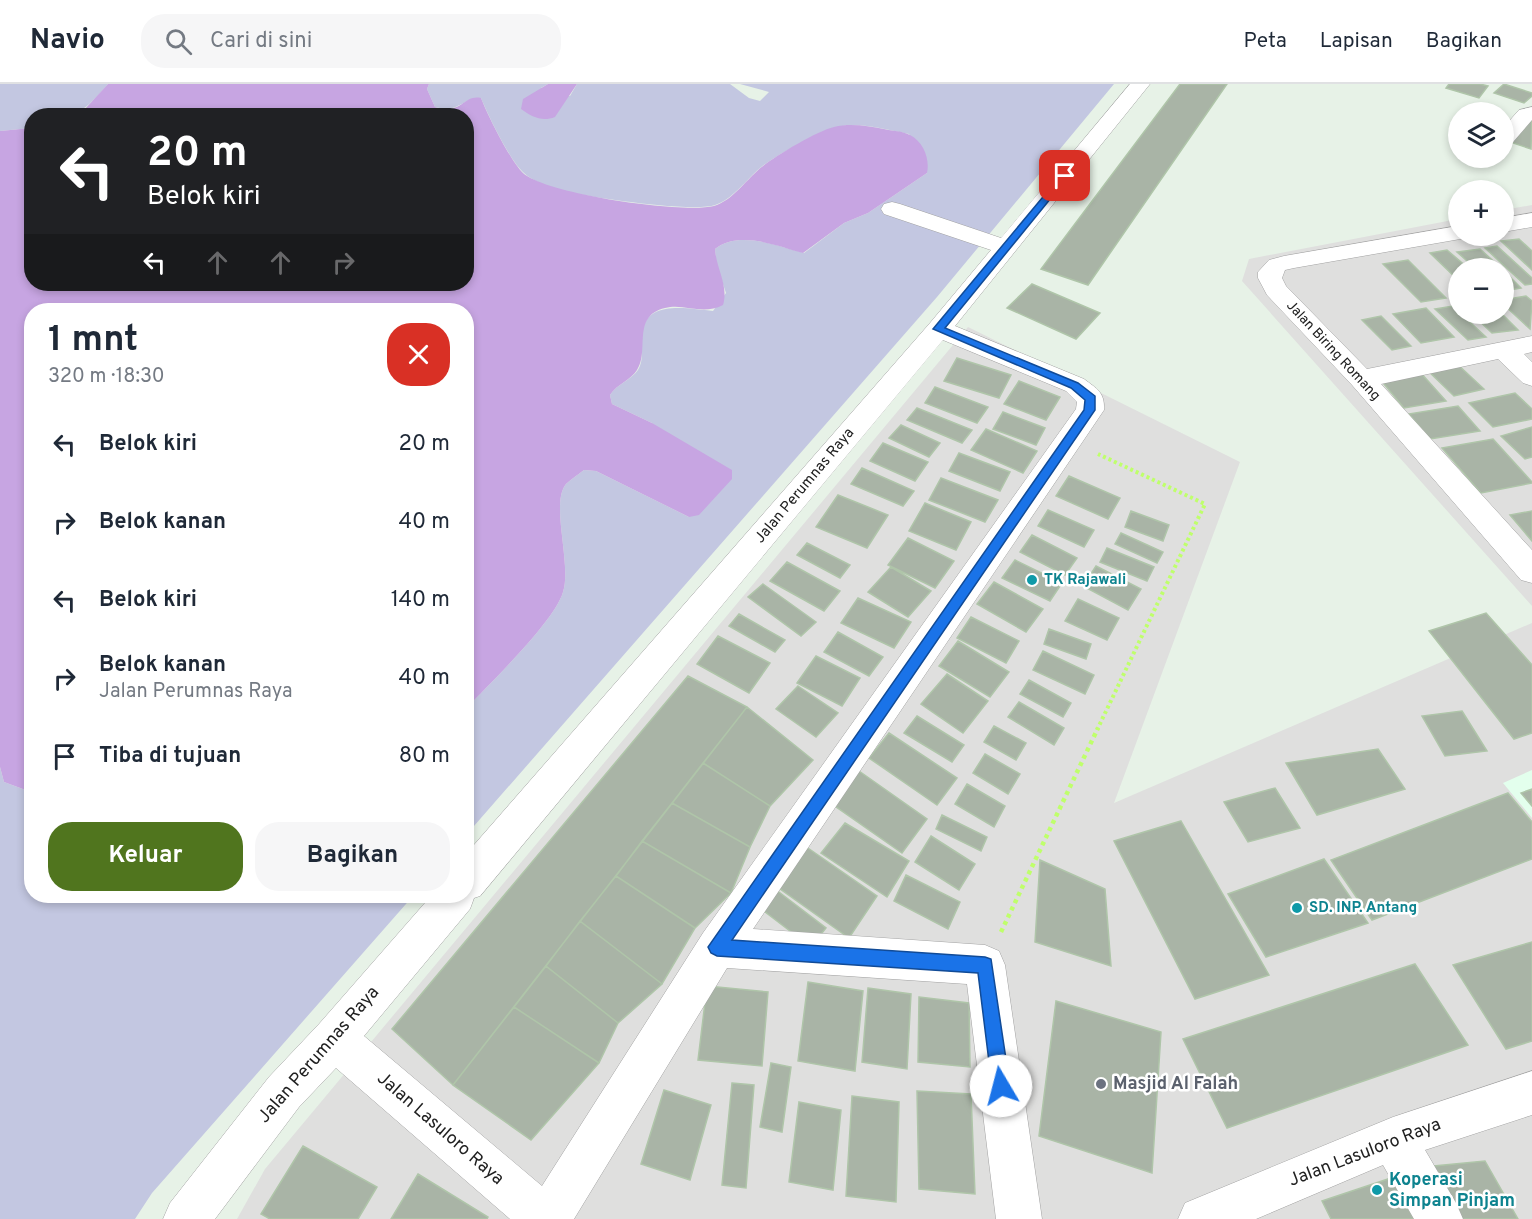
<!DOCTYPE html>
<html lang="id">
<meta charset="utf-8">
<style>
:root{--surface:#fff;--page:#f6f6f7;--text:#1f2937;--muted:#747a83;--line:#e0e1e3;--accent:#50751e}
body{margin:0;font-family:Overpass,sans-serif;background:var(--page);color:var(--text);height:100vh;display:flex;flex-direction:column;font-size:22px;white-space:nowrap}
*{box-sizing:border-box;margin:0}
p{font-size:20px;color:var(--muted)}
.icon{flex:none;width:33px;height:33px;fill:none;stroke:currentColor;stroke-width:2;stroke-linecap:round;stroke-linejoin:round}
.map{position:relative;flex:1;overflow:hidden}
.details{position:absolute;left:24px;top:219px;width:450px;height:600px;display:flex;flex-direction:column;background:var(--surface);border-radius:24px;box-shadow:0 3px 9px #0003}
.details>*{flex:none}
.banner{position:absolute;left:24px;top:24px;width:450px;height:183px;border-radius:24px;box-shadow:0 3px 9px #0003;background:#202124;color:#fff;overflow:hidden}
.buttons{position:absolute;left:1448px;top:18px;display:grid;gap:12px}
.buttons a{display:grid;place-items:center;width:66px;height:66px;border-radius:50%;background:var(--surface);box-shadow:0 3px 9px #0003;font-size:30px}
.pin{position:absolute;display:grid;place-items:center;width:51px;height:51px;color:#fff;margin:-26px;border-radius:12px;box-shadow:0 3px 9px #0006}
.me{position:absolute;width:66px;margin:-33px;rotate:352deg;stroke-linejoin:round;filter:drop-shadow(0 0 4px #0008)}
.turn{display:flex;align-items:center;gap:21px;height:126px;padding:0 24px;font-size:27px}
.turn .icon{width:78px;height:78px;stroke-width:2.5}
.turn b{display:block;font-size:42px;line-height:51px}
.lanes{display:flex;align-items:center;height:57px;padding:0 24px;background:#0003;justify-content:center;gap:30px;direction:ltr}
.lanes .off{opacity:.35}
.round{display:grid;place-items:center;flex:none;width:63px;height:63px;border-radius:24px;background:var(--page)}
.summary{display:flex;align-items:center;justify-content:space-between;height:102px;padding:0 24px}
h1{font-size:36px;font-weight:700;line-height:45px}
.button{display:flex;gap:12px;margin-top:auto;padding:12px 24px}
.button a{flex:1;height:69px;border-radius:24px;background:var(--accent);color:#fff;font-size:24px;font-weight:700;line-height:69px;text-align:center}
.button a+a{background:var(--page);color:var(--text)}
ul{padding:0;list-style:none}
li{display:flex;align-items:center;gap:18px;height:78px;padding:0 24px}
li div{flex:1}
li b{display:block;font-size:22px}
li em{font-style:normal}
header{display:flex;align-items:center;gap:36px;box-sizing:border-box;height:84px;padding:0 30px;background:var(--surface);border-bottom:2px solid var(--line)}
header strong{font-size:28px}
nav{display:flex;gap:33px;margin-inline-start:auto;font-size:21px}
.search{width:420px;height:54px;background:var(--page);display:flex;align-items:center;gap:15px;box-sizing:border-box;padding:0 21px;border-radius:24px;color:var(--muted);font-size:22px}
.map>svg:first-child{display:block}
.residential{fill:#dfdfde;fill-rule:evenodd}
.education{fill:#e3ffed}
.wetland{fill:#c3c7e1}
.water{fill:#c7a5e2}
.building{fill:#a9b4a6;stroke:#afc5a9;stroke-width:1.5}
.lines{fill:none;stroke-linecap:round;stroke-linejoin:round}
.minor-casing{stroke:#a2a2a2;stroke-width:1}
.path-far1{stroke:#bfff6b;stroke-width:4;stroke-dasharray:3 3;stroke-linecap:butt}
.path{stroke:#bfff6b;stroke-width:4.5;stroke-dasharray:4 4;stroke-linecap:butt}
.minor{fill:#fff;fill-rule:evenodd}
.route{fill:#1a73e8;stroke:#114b97;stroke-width:1.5}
.culture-dot{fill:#0f9aa8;stroke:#fff;stroke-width:2}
.worship-dot{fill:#6b7280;stroke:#fff;stroke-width:2}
.labels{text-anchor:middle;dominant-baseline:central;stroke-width:5;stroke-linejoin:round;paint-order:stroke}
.far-street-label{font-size:14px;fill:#212121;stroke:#fff}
.street-label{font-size:15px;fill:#212121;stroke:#fff}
.culture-label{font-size:15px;font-weight:bold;fill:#0d838f;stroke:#fff;text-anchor:start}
.near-street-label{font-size:18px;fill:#212121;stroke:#fff}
.near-worship-label{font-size:18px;font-weight:bold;fill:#5b616d;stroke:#fff;text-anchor:start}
.near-culture-label{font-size:18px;font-weight:bold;fill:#0d838f;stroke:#fff;text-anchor:start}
</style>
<header>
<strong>Navio</strong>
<div class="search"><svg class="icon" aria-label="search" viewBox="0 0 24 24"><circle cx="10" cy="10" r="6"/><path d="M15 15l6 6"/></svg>Cari di sini</div>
<nav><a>Peta</a><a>Lapisan</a><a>Bagikan</a></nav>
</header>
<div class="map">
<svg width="1532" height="1135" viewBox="0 0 1532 1135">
<rect width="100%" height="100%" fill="#e7f2e7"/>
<path class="residential" d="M1532 121V522L1242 197 1249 175 1458 135V152H1503V126ZM1458 184H1503V230H1458Z
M968 243 1240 378 1114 719 1532 539V1135H237L265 1085Z"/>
<path class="education" d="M1532 686V734L1503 699Z"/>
<path class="wetland" d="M0 0H108C78 35 76 31 32 32L31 44 0 47Z
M429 0H548L541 4 570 12 577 0H730L749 14 760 17 769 8 740 0H1114L937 213 467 750V624C490 599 555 537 563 508 572 480 550 419 566 400 571 395 578 391 584 386L596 387 689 433 652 339 612 320 610 311C617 300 631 296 638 286 645 274 640 262 642 249 646 215 689 225 713 227L726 209 716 179 715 165C739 146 777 162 804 169L844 139 868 129 927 89 909 50C890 46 870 41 850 41 832 41 775 71 760 84 746 96 733 115 715 121 692 129 577 112 552 104 544 101 530 95 524 89 510 77 488 31 481 14 461 14 459 30 435 23L427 5Z
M0 683 4 698 31 708 32 812H413L152 1109 135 1135H0Z"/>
<path class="water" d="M108 0H429L427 5 435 23C462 32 463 10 481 14 488 32 510 76 523 89 546 110 683 130 714 122 734 116 747 94 763 82 777 71 817 47 834 43 850 39 868 42 884 45 892 47 903 47 910 51 924 58 930 76 927 89L868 129 844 139 803 169C777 162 739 146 715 165 716 184 729 202 723 221 702 232 685 219 665 224 631 232 650 267 637 286 631 296 617 300 610 311L612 320 652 339 732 386V395L699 431 689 433 596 387 584 386C578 391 571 395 566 400 550 419 572 480 563 508 555 537 490 599 467 624L466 226H32L31 708 4 698 0 683V47L31 44 32 200H466V32L72 31 85 25Z
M548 0H577L555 33C542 38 532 33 521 25L523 15Z"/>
<path class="building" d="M1180 0H1227L1088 201 1041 185Z
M1449 0H1480L1488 2 1479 14 1446 4Z
M1504 0 1532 9V12L1524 19 1494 9Z
M1532 31 1531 65 1507 57Z
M1519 155 1532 167V186L1501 157Z
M1497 162 1532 194V200L1525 201 1485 164Z
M1480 165 1501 184H1475L1457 168Z
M1447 166 1468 184H1458V196L1430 169Z
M1408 176 1446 214 1421 218 1383 180Z
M1503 186 1521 204 1503 207Z
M1032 200 1100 229 1076 255 1007 224Z
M1526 212 1532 217 1530 245 1503 220V216Z
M1453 222 1458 230H1461L1486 253 1468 256 1435 225Z
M1426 224 1454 253 1421 259 1393 230Z
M1472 230H1502L1518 246 1492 249Z
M1381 232 1411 262 1392 266 1362 236Z
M957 274 1011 291 999 314 944 297Z
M1455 278 1484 305 1454 312 1425 284Z
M1420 288 1446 317 1404 324 1379 294Z
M1019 297 1060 313 1046 336 1004 320Z
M935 303 988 323 977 339 925 319Z
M1515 309 1532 325V335L1493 343 1469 319Z
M1458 322 1480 347 1430 355 1409 330Z
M917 324 972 346 962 359 907 336Z
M1003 328 1045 344 1036 361 993 345Z
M901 341 940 359 929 373 889 354Z
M1532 343V373L1525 375 1501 352Z
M986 345 1037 367 1023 389 971 366Z
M1493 355 1532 398V399L1481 409 1442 364Z
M883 359 928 378 915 397 870 377Z
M959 369 1010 388 1000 407 949 387Z
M862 384 914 407 903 422 851 400Z
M1069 392 1120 414 1108 435 1056 412Z
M941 394 998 416 985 438 929 416Z
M838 411 888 431 867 464 816 443Z
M925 419 971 438 956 466 909 447Z
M1048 426 1094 446 1084 463 1038 442Z
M1131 427 1169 441 1163 457 1125 443Z
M1532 427V457L1510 431Z
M1121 449 1163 468 1157 479 1115 460Z
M1032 451 1077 474 1065 491 1020 468Z
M908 454 954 477 935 504 888 481Z
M807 459 850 481 840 494 797 471Z
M1107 464 1154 483 1147 497 1100 478Z
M1015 476 1062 499 1050 517 1002 494Z
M787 478 840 507 824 527 770 497Z
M1096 482 1141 505 1128 526 1083 502Z
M891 483 931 507 908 533 868 508Z
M994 498 1043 525 1026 548 977 520Z
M763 500 816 538 801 552 748 513Z
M858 514 911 538 894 564 841 539Z
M1078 515 1119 534 1107 556 1065 537Z
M1486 529 1532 581V649L1514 655 1429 547Z
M739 530 785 556 775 568 729 542Z
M971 533 1019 557 1006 579 957 554Z
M1049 545 1091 560 1086 575 1044 560Z
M838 548 883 573 869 592 824 568Z
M718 552 770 579 749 609 697 580Z
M958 557 1009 588 990 613 939 582Z
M1043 567 1094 591 1085 610 1033 586Z
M816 572 860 594 842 622 797 599Z
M947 590 988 617 963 649 921 620Z
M688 592 747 623 453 1001 392 945Z
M1029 596 1071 619 1063 633 1020 610Z
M798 602 838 629 816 653 776 625Z
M1019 618 1064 644 1054 661 1008 633Z
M747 623 813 676 770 722 703 679Z
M1462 627 1487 667 1445 672 1422 632Z
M917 632 964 661 952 678 904 649Z
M994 642 1026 659 1016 676 984 658Z
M889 649 957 694 937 721 869 674Z
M1378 665 1405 705 1317 731 1286 679Z
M985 670 1020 690 1008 710 973 689Z
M703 679 770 722 750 763 672 719Z
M859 687 927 735 902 769 832 720Z
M967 700 1005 722 994 743 955 720Z
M1275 704 1300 744 1248 758 1224 718Z
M1532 705V722L1521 709Z
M1508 709 1532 738V775L1372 836 1331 776Z
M672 719 750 763 731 809 642 757Z
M942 731 987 753 981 767 936 745Z
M1181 737 1269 891 1195 915 1114 757Z
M845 739 909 777 887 813 821 769Z
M931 752 975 780 959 806 915 778Z
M642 757 731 809 695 844 616 792Z
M805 762 877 812 849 854 776 802Z
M1324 775 1368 839 1266 873 1228 810Z
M1040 776 1105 805 1111 882 1035 858Z
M906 791 960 818 948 845 894 817Z
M616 792 695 844 662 900 580 837Z
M771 802 826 844 811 863 756 821Z
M580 837 662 900 618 939 546 882Z
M1532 858V957L1506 965 1453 881Z
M1415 880 1468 961 1227 1044 1183 955Z
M546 882 618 939 599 979 514 923Z
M808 898 863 907 855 987 798 977Z
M707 902 768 908 762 982 698 976Z
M868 904 911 910 907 985 862 978Z
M919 913 969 919 970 983 918 978Z
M1056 917 1161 948 1152 1089 1039 1052Z
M514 923 599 979 531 1056 453 1001Z
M771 979 791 983 782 1048 760 1043Z
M732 999 754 1001 746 1104 722 1101Z
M664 1006 711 1021 690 1096 641 1080Z
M917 1007 971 1010 975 1110 919 1105Z
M852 1012 899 1018 896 1118 846 1112Z
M799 1018 841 1026 833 1106 789 1098Z
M303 1062 377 1103 358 1135H270L261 1130Z
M1485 1077 1518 1135H1455L1424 1083Z
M418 1090 488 1133 487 1135H391Z
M1391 1094 1414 1135H1331L1322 1117Z"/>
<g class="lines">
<g class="minor-casing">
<path id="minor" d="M1130 0H1150L955 242 1084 295C1097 305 1105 308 1104 326L753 845 985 861 999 867 1005 881 1042 1135H996L967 900 727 884 574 1135H510L336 984 299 1023 215 1135H163L170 1119 269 993 319 940 431 812H466V770L930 239 991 166 884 130 881 125 884 120 892 118 900 120 1001 154ZM943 256 1066 307 1077 318 1076 325 703 849 542 1102 364 952 470 825 474 814 480 812Z
M1532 23V36L1513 58 1503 60V44L1519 26Z
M1532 129V143L1503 148V134Z
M1458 142V152H1468L1466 154 1294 184 1285 186 1282 194 1286 202 1367 285 1532 252V268L1524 270 1532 278V302L1523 299 1498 275 1381 300 1532 466V499L1521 496 1352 301 1267 211 1258 194V188L1269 176 1284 172Z
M1532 987V1031L1425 1066 1456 1119 1463 1135H1414L1383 1081 1256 1135H1178L1185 1119 1393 1033Z"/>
</g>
<path class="path-far1" d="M1097 646 1205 420 1098 370"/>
<path class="path" d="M1001 848 1098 644"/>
<use href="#minor" class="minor"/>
</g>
<path class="route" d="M1062 90 1069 92 945 244 1078 299 1095 312V326L732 856 985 873 991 875 1010 1002 1007 1008 1001 1010 994 1008 992 1002 978 889 717 872 711 869 708 863 1084 326 1085 316 1071 304 933 245Z"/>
<g class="culture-dot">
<circle cx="1032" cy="496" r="6"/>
<circle cx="1297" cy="824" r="6"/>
<circle cx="1377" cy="1106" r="6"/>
</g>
<circle class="worship-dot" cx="1101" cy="1000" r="6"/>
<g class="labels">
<g class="far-street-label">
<text transform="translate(1333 267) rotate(47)">Jalan Biring Romang</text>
</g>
<g class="street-label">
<text transform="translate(805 402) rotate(-50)">Jalan Perumnas Raya</text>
</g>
<g class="culture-label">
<text x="1044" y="496">TK Rajawali</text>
<text x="1309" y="824">SD. INP. Antang</text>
</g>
<g class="near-street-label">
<text transform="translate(319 971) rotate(-49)">Jalan Perumnas Raya</text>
<text transform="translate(440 1045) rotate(41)">Jalan Lasuloro Raya</text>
<text transform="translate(1365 1069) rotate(-21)">Jalan Lasuloro Raya</text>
</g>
<g class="near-worship-label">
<text x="1113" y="1000">Masjid Al Falah</text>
</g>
<g class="near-culture-label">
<text x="1389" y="1096">Koperasi<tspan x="1389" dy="21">Simpan Pinjam</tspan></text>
</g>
</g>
</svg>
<div class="buttons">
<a><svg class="icon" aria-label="layers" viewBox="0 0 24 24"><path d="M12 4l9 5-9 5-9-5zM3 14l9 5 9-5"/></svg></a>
<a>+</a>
<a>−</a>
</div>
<div class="pin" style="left:1065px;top:92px;background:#d93025"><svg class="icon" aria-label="arrive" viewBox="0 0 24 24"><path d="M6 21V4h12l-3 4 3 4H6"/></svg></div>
<svg class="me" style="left:1001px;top:1002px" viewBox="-20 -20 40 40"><circle r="19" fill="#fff"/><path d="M0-13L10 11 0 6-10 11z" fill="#1a73e8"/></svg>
<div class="banner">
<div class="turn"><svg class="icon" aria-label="left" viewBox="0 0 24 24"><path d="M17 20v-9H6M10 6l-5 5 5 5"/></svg><div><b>20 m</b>Belok kiri</div></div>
<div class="lanes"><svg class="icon" aria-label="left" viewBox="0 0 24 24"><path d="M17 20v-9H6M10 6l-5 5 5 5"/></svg><svg class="icon off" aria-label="ahead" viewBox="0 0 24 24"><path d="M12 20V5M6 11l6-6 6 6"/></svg><svg class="icon off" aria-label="ahead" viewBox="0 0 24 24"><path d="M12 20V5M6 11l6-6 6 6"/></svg><svg class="icon off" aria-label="right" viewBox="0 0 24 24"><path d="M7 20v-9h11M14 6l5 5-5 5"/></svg></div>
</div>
<section class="details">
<div class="summary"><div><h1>1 mnt</h1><p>320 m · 18:30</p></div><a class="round" style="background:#d93025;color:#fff"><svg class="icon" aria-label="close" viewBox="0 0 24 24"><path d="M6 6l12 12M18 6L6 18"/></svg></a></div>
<ul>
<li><svg class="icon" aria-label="left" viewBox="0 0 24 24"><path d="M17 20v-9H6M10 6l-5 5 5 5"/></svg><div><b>Belok kiri</b></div><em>20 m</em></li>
<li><svg class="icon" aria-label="right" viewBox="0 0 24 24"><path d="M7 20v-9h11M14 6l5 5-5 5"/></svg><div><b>Belok kanan</b></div><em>40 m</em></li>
<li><svg class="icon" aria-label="left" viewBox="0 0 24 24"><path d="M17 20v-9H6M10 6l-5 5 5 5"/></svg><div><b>Belok kiri</b></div><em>140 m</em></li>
<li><svg class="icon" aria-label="right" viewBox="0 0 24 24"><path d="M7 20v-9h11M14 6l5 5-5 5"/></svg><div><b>Belok kanan</b><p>Jalan Perumnas Raya</p></div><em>40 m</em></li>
<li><svg class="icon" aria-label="arrive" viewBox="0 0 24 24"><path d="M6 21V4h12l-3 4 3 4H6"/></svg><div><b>Tiba di tujuan</b></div><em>80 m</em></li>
</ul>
<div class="button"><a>Keluar</a><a>Bagikan</a></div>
</section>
</div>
